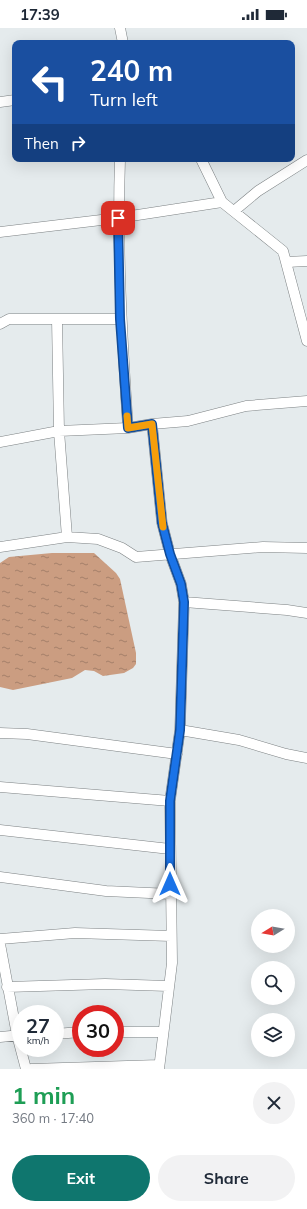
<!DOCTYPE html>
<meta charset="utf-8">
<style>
:root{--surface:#fff;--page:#f2f2f3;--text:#1f2937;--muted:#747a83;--accent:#0f766e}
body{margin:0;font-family:Mulish,sans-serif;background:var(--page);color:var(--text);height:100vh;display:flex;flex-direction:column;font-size:15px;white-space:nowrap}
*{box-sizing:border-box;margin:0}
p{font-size:13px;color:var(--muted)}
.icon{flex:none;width:22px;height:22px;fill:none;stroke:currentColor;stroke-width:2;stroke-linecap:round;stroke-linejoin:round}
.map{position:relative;height:1041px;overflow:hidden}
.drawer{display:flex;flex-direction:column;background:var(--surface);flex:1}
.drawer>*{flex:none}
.banner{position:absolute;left:12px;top:12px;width:283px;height:122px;border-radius:8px;box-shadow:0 4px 16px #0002;background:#1a4fa0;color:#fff;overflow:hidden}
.needle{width:26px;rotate:259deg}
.tools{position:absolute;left:251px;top:881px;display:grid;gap:8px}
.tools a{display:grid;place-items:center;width:44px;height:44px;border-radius:50%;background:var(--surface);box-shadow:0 4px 16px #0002;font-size:20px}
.speed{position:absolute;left:12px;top:977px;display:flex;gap:8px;font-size:20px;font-weight:700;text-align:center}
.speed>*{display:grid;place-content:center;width:52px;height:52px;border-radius:50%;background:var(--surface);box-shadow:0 4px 16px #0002;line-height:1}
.speed small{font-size:10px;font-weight:400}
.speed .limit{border:6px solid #d22;background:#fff;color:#111}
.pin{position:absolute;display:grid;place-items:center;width:34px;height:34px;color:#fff;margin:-17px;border-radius:8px;box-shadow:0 2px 6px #0006}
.me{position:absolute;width:44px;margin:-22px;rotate:0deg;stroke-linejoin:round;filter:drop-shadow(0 0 3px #0008)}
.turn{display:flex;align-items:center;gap:14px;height:84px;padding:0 12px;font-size:18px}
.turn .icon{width:52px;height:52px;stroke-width:2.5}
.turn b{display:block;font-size:28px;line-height:34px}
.then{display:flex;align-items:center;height:38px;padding:0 12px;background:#0003;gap:8px;font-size:15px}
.round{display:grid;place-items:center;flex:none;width:42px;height:42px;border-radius:21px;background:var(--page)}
.head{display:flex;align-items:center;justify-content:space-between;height:68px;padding:0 12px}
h1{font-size:24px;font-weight:700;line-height:30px;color:#1e9e55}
.action{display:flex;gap:8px;margin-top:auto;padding:8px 12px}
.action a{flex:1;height:46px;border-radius:24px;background:var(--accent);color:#fff;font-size:16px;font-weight:700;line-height:46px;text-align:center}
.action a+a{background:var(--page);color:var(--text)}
.status{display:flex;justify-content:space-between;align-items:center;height:28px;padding:0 20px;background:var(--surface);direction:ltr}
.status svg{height:11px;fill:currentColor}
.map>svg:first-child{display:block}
.water{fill:url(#water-ripples)}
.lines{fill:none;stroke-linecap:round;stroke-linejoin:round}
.minor-casing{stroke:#7c8183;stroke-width:11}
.minor{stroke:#fff;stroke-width:10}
.route-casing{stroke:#114b97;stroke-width:10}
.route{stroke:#1a73e8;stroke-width:7}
.slow{stroke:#f59e0b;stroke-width:7}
</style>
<div class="status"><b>17:39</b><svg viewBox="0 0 49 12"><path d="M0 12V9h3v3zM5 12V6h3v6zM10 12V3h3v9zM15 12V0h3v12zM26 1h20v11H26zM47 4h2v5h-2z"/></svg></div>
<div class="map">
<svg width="307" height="1041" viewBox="0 0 307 1041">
<defs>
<pattern id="water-ripples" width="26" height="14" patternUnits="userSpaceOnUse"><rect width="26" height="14" fill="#cb9d81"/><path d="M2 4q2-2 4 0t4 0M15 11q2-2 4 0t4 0" fill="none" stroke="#a47f69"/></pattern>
</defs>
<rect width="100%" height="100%" fill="#e5ebed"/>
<path class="water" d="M52 525H94L116 545 120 551 136 625V636L133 640 124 645 103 648 94 643 85 642 72 650 13 662 0 659V535L9 529Z"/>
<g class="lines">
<g class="minor-casing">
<path id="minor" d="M120 0 123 15
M0 74 15 72
M120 131C117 221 122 310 128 400L152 396 162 495 170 526 181 556 184 574 180 702 170 773 172 935 159 1041
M201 131 222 174 283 223 307 313
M234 183 258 163 307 132
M0 204 118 190 222 174
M287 234 307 233
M57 291 59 403 128 400
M0 296 9 291H120
M152 396 188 393 246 378 307 373
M0 414 59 403 67 509 98 511 122 520 136 529 263 519 307 520
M0 519 67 509
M184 574 287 582 307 585
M180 702 239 712 286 726 307 730
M0 705 27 706 177 726
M0 759 170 773
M0 802 170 821
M0 849 106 863 171 866
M0 911 75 905 171 908
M0 916 17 1007 26 1041
M7 959 105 956 168 958
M115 1004H162
M55 1006 81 1004
M0 1009 21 1007
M31 1041 159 1037"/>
</g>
<use href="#minor" class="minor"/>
</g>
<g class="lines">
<g class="route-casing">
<path id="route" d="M118 190 120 291 128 400 152 396 162 495 170 526 181 556 184 574 180 702 170 773V856"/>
</g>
<use href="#route" class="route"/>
<path class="slow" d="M127 388 128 400 152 396 163 499"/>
</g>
</svg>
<div class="tools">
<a><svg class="needle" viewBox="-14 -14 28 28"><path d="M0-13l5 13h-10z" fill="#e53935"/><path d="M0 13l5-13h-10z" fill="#747a83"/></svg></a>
<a><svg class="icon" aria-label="search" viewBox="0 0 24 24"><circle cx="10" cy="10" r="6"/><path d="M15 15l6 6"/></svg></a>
<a><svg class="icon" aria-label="layers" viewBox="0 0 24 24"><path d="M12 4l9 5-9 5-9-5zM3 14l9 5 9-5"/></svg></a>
</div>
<div class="speed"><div>27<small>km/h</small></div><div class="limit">30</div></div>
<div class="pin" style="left:118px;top:190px;background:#d93025"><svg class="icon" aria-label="arrive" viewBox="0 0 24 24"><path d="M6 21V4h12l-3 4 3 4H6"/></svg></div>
<svg class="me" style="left:170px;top:856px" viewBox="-20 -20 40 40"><path d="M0-17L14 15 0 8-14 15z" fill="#1a73e8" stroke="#fff" stroke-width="4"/></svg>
<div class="banner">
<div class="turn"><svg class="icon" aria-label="left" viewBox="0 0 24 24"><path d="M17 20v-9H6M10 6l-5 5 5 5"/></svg><div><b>240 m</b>Turn left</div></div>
<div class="then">Then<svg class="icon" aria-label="right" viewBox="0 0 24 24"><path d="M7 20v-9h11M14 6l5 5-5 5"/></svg></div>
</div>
</div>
<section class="drawer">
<div class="head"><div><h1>1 min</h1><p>360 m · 17:40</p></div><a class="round"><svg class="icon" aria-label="close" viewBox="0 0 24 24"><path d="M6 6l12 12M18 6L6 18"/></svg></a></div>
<div class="action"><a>Exit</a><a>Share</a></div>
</section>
